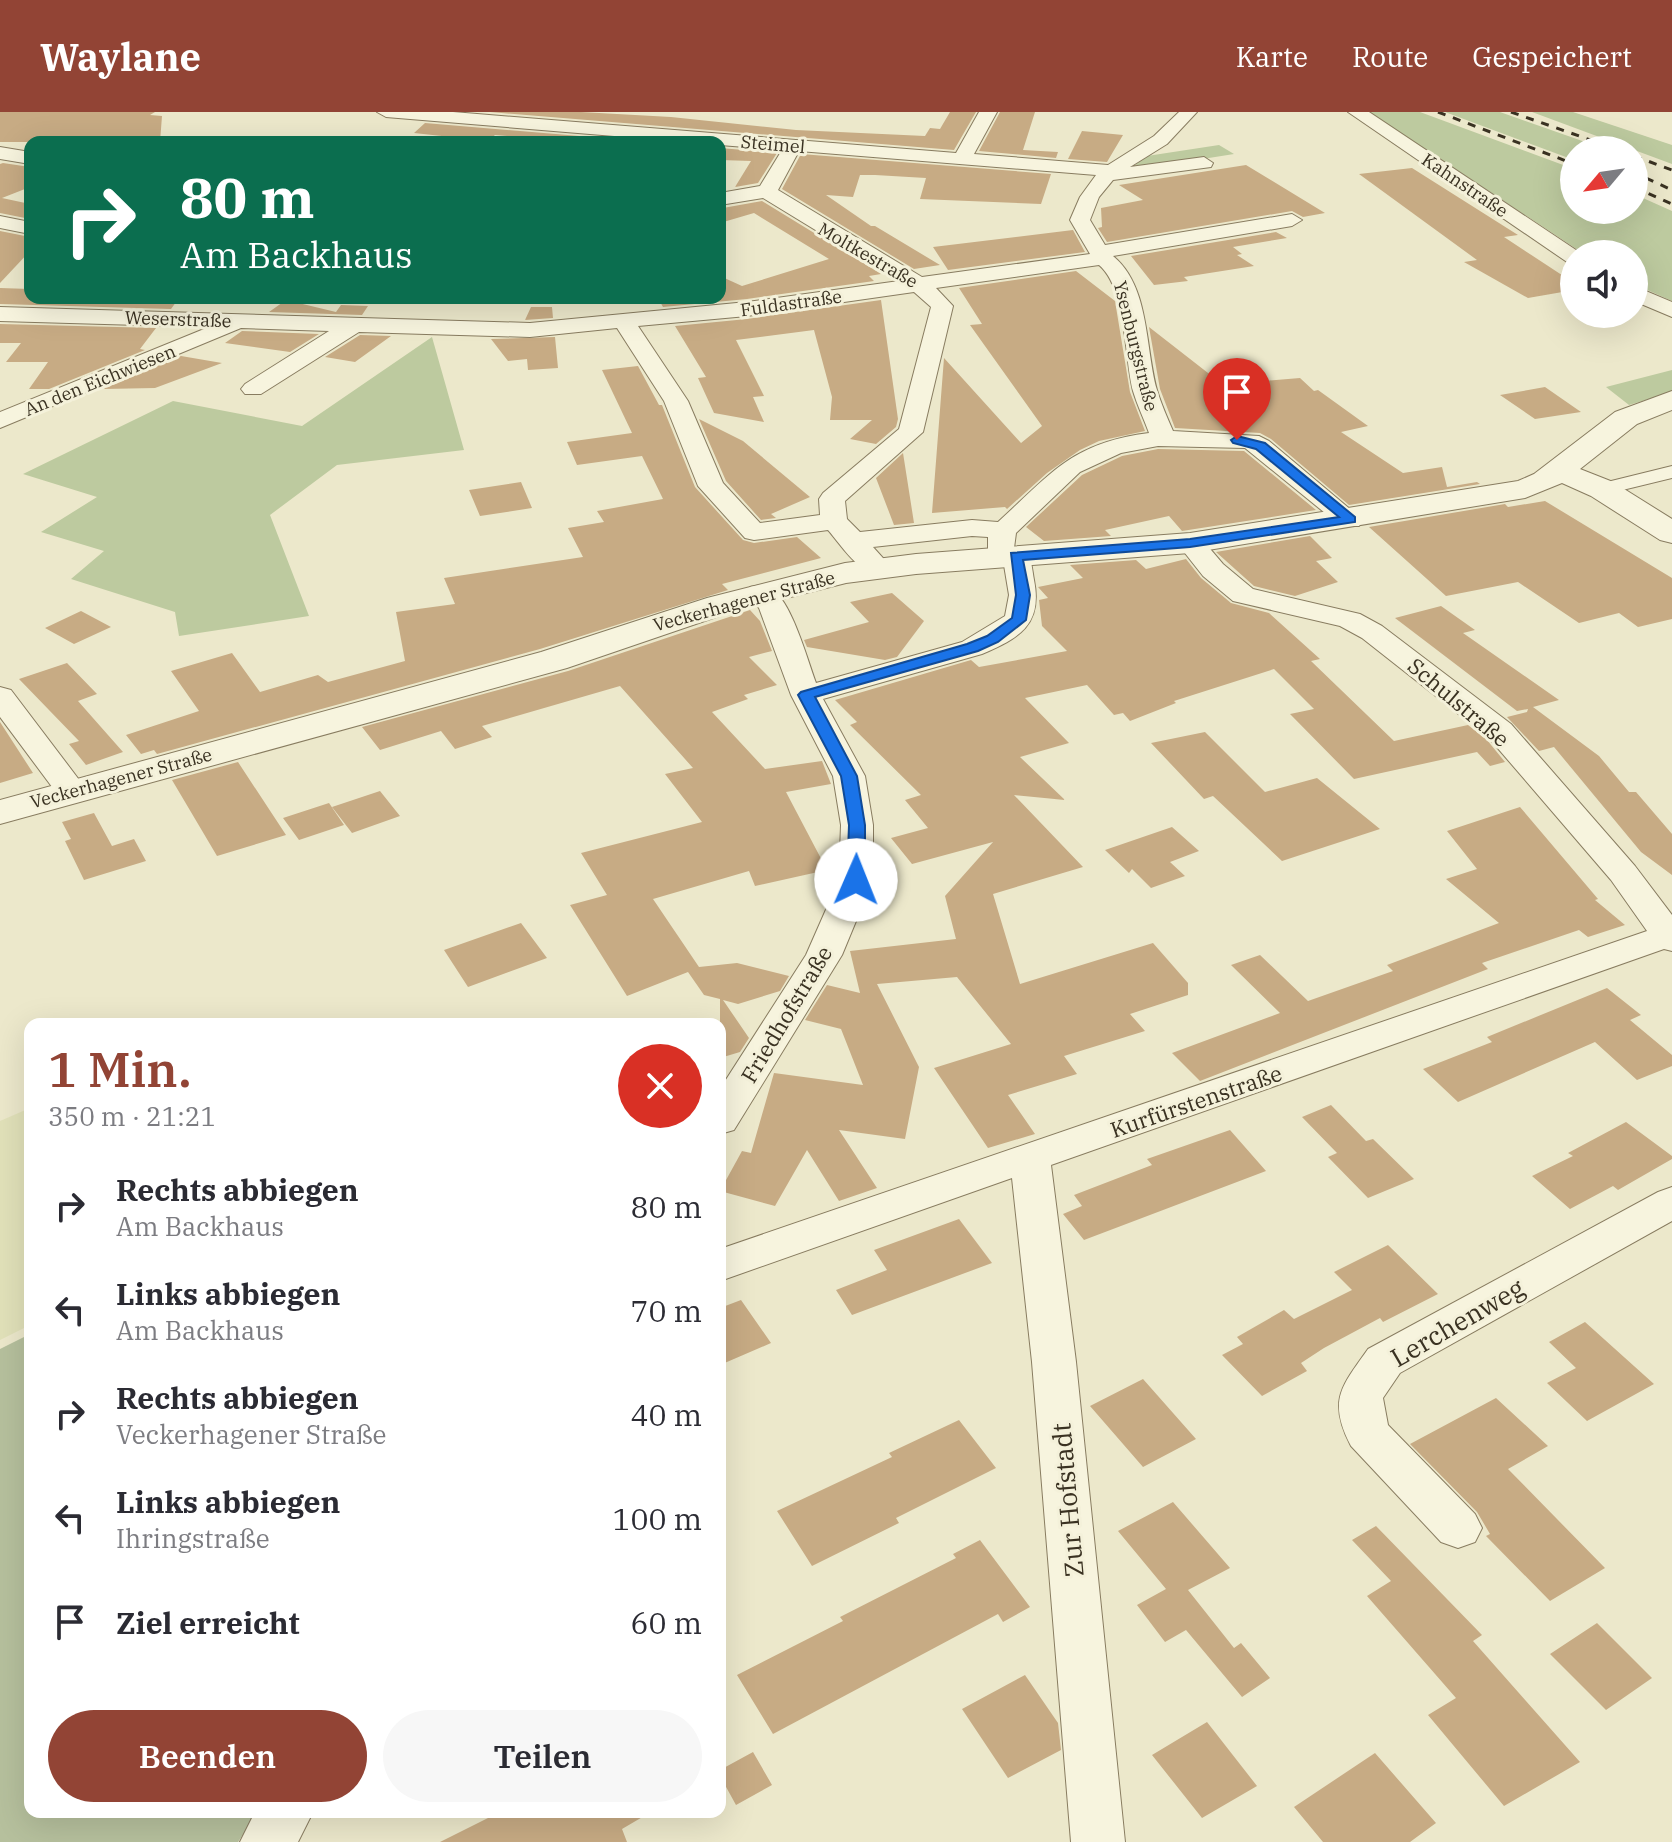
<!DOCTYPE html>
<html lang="de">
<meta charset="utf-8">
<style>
:root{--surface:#fff;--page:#f7f7f7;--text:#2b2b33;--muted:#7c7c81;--accent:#924435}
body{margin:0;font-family:"IBM Plex Serif",serif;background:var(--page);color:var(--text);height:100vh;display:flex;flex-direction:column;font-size:30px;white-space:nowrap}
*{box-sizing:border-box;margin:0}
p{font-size:26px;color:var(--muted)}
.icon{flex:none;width:44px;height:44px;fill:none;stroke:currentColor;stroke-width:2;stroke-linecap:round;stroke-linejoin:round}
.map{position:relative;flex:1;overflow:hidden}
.sheet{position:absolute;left:24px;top:906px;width:702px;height:800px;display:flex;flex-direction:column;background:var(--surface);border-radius:16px;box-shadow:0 8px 32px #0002}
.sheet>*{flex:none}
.guide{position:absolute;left:24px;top:24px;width:702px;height:168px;border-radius:16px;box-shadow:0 8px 32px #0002;background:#0b6e4f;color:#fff;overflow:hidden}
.needle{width:52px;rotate:241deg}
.fabs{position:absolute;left:1560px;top:24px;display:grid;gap:16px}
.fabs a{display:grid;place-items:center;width:88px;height:88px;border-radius:50%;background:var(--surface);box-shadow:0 8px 32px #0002;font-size:40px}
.pin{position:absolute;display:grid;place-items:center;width:68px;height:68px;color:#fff;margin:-82px -34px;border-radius:50% 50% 50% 0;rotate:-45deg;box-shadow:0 0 8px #0007}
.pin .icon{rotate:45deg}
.me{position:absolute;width:88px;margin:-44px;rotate:1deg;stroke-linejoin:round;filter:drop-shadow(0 0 6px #0008)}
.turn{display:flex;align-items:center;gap:28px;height:168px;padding:0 24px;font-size:36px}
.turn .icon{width:104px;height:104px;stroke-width:2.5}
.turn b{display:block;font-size:56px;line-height:68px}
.round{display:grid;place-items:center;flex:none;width:84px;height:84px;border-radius:42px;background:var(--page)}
.overview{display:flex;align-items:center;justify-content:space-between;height:136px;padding:0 24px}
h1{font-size:48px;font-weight:600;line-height:60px;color:var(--accent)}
.action{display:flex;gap:16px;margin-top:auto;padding:16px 24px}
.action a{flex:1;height:92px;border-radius:48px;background:var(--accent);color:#fff;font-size:32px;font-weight:600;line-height:92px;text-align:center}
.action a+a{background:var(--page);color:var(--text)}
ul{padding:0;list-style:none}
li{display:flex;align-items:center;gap:24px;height:104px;padding:0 24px}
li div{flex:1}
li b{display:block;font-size:30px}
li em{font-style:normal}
header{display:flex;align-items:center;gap:48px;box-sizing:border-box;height:112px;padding:0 40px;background:var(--accent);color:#fff}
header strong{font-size:38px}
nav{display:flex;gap:44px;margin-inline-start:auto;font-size:28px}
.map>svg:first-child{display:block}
.farmland{fill:#e1e1b9}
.green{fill:#bdca9f}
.cemetery{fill:#b6c09d}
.building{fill:#c7ab84}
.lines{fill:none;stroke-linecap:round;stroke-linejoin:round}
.pedestrian-casing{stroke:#887c60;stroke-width:2}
.minor-casing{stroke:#887c60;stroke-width:2}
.tertiary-casing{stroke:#887c60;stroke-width:2}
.pedestrian{fill:#f7f4de;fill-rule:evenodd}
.minor{fill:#f7f4de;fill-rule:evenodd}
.tertiary{fill:#f7f4de;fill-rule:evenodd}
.rail{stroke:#3a3222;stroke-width:3;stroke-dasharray:8 8;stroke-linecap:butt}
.route{fill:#1a73e8;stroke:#114b97;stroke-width:2}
.labels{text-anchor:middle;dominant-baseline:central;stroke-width:6;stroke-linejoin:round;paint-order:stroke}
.far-street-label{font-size:18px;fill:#3a3222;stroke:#f4f1da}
.street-label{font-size:22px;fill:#3a3222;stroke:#f4f1da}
.near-street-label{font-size:26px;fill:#3a3222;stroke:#f4f1da}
</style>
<header>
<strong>Waylane</strong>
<nav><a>Karte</a><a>Route</a><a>Gespeichert</a></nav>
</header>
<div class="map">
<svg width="1672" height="1730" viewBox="0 0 1672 1730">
<rect width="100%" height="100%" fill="#ece8cb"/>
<path class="farmland" d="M30 996V1213L0 1228V1009Z"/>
<path class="green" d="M1369 0H1420L1574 57V98H1634V82L1672 99V189L1634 172V142H1584Z
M1445 0H1500L1608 38H1574V48Z
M1532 0H1573L1672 33V52Z
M1219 33 1234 42 1127 59 1147 44Z
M432 225 464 338 337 353 270 403 309 504 179 524 175 500 71 467 104 439 41 420 97 385 23 362 173 289 302 314Z
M1672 258V280L1629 293 1606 275Z"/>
<path class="cemetery" d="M30 1222V1700H258L238 1730H0V1237Z"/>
<path class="building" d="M0 0H155L150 3 162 4 160 30H0Z
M490 0H581L671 5 796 18 925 24 930 16 940 17 950 0H976L954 38Z
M1000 0H1035L1023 38 1058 40 1056 46 979 39Z
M425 11 651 30H579L495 23 488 29 414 21Z
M1082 19 1123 23 1107 50 1068 47Z
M720 36 777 41 758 71 735 75 751 49 720 48Z
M801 42 1051 62 1041 92 920 87 926 66 875 63H860L853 85 826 83 871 114H875L940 153 914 157 782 77Z
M3 51 30 55V75L2 86 30 92V107L0 101V52Z
M1246 53 1325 101 1303 105 1292 99 1107 130 1098 116 1102 115 1101 96 1143 88 1119 73Z
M1412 56 1518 123 1504 125 1574 171V178L1528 186 1464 150 1477 148 1359 62Z
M762 89 881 162 869 164 874 169 747 187 663 195 659 188 707 190 700 186H720V164L742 174 829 147 754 101 720 111 723 96Z
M1073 118 1085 140 948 158 933 135Z
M0 119 30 125V139L0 171Z
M1276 120 1287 126 1233 135 1242 142 1237 143 1254 154 1184 165 1188 169 1154 173 1131 144Z
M1076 159 1115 189 1130 280 1145 319 1099 329 1080 338 1047 361 1007 397 1005 395 932 401 944 246 1021 331 1042 314 970 213 982 212 959 176Z
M0 176 30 177V186H179L171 197 0 192Z
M286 188 336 200 341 193 368 194 362 203 269 200Z
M881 188 898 307 896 315 876 332 850 327 872 308H830L832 285 814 218 736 228 764 284 753 285 764 310 714 301 698 266 706 265 675 214 747 207Z
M531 195H552L553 206 525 208Z
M0 212 156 216 140 237 145 238 49 277H29L48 250H6L21 231H0Z
M1149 215 1226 275 1243 258 1251 270 1300 266 1314 279 1318 278 1368 314 1341 320 1403 361 1442 355 1447 375 1477 370 1480 372 1349 393 1271 327 1260 321 1175 316 1160 277Z
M242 219 319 222 290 240 225 231Z
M360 223 391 224 355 250 325 245Z
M555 225 558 256 528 258 527 247 508 249 491 227Z
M181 244 222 251 155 276 103 277Z
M638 254 659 293H662L695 375 743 428 754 431 797 425 821 446 722 472 728 478 540 537 157 642 154 638 141 642 126 623 199 599 171 559 232 541 260 580 318 563 328 570 405 549 396 500 455 492 444 466 583 445 568 416 604 410 597 399 663 387 642 344 577 353 567 330 632 321 602 258Z
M1545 275 1581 300 1535 307 1500 283Z
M699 307 743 329 810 385 771 402 776 406 761 408 726 369Z
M1158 337 1244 339 1316 398 1182 419 1169 404 1105 418 1111 424 1044 429 1026 415 1082 363 1122 344Z
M903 341 914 411 894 413 876 366Z
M521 370 532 396 480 404 469 378Z
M1545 389 1672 466V507L1638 515 1619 501 1579 511 1518 470 1446 484 1369 415 1505 392 1508 395Z
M1310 424 1332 446 1316 449 1338 470 1295 484 1254 474 1216 440Z
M1186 447 1201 466 1231 491 1269 501 1320 547 1311 549 1394 629 1468 613 1487 628 1505 650 1490 654 1477 640 1354 667 1290 602 1314 597 1274 557 1174 589 1176 591 1130 609 1123 601 1114 603 1087 573 1025 586 1069 631 1020 645 1065 688 1014 683 1083 755 993 782 1020 872 1153 831 1188 871V883L1130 902 1145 919 1064 944 1077 962 1008 983 1035 1022 988 1036 934 956 1011 932 957 865 877 872 919 955 905 1027 839 1018 877 1076 839 1089 807 1038 775 1094 720 1079 742 1039 751 1041 774 961 863 973 841 917 805 908 827 873 860 881 850 839 956 827 945 784 993 730 912 752 891 726 928 716 905 688 921 683 850 613 857 610 835 588 971 548 979 555 1067 539 1042 514 1039 488 1048 486 1038 475 1083 466 1070 453 1136 448 1146 457Z
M892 481 924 509 897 545 885 548 807 535 804 528 869 510 850 490Z
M1441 494 1475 518 1463 521 1559 588 1533 595 1599 644 1629 680H1636L1672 722V763L1641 740 1554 635 1539 639 1507 605 1527 600 1528 597 1517 599 1395 506Z
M750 498 760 509 772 539 749 545 777 573 744 583 748 587 712 600 765 657 822 649 831 672 786 680 827 758 755 774 749 759 653 787 699 855 737 851 789 864 780 879 738 892 723 888 749 926 740 940 720 946V887L704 883 688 860 627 884 570 793 607 783 581 741 702 710 665 662 693 656 620 574 482 614 492 625 455 637 441 619 380 638 362 615 568 559Z
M81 499 111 515 74 532 45 516Z
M67 551 97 582 78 589 123 640 86 653 69 632 79 629 19 567Z
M0 610 33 661 0 671Z
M1205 620 1265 680 1317 666 1380 717 1282 749 1213 684 1204 687 1151 631Z
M238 650 286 723 217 744 172 668Z
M380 679 400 704 352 721 332 695Z
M329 691 344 713 299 728 283 706Z
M1520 695 1598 787 1595 788 1625 813 1588 825 1579 818 1482 851 1488 857 1200 969 1172 941 1280 901 1231 853 1260 843 1308 889 1393 859 1387 853 1499 811 1446 767 1477 757 1447 719Z
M94 701 112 734 134 727 146 749 84 768 65 729 71 727 62 710Z
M1172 715 1199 739 1170 750 1185 764 1151 776 1132 757 1129 761 1105 738Z
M521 811 547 846 468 875 444 838Z
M1607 876 1641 903 1630 908 1672 943V954L1637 968 1595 930 1458 990 1423 957 1492 930 1487 925Z
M1331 993 1366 1029 1373 1027 1414 1067 1368 1086 1328 1045 1337 1041 1302 1005Z
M1626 1010 1672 1044V1047L1618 1078 1613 1074 1570 1097 1532 1064 1573 1044 1568 1041Z
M1230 1018 1266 1059 1084 1128 1063 1102 1082 1094 1074 1083 1152 1053 1147 1047Z
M959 1107 992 1151 852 1203 836 1178 887 1158 874 1138Z
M1388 1133 1438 1182 1383 1210 1380 1206 1324 1236 1301 1251 1307 1259 1262 1284 1222 1243 1243 1232 1237 1225 1284 1198 1294 1207 1352 1178 1334 1160Z
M741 1188 771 1231 720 1253V1196Z
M1585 1210 1654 1272 1587 1309 1547 1271 1576 1256 1549 1230Z
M1143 1267 1196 1327 1143 1355 1090 1294Z
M1496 1286 1548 1334 1508 1357 1605 1456 1550 1489 1486 1424 1490 1422 1477 1400 1410 1332Z
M959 1308 996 1356 896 1406 899 1411 812 1454 777 1399 892 1345 889 1341Z
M1173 1390 1230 1456 1188 1478 1234 1536 1241 1531 1270 1566 1242 1585 1186 1518 1165 1530 1137 1493 1166 1477 1118 1419Z
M1376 1414 1482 1523 1473 1529 1580 1650 1504 1694 1428 1603 1456 1586 1367 1484 1391 1469 1352 1428Z
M980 1428 1030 1495 1003 1510 998 1502 773 1622 737 1563 843 1509 840 1505 956 1446 953 1442Z
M1597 1511 1652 1566 1606 1598 1550 1542Z
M1025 1563 1058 1611 1061 1638 1008 1666 962 1597Z
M1207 1610 1257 1674 1202 1706 1152 1643Z
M753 1640 772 1673 736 1693 720 1664V1658Z
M1375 1641 1436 1711 1410 1730H1323L1294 1695Z
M500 1700H651L622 1717 627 1730H440Z"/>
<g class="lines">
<g class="pedestrian-casing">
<path id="pedestrian" d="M1672 354V366L1602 383 1593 377 1595 373Z"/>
</g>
<g class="minor-casing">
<path id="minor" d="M377 0H453L956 41 979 0H997L974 42 1108 53 1154 24 1179 0H1197L1167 32 1130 55 1204 45 1213 51 1211 55 1113 68 1099 85 1090 108 1105 133 1292 102 1302 108 1292 114 1113 144C1150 174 1145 236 1157 278 1161 292 1167 305 1173 319L1259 324 1269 329 1363 408 1359 414H1341L1245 336 1158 334 1121 341 1080 360 1016 421 1014 436 1026 438C1032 447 1032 458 1034 468 1043 513 1019 526 982 542L823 587 865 664 873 713V768L842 843 734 1018 720 1022V977L806 843 839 768 841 713 833 664 791 583 759 496 746 481 750 475C756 474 763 472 769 475 791 486 807 547 816 571L962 530 1005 504 1009 483 1004 453 992 451 988 445V425L972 424 873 435 892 456 888 462C862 468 843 435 828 418L754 428 745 426 698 374 664 289 617 216 530 225 359 220 261 282H245L241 277 245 272 329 219 241 216 0 316V300L209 215 0 209V195L530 211 747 190 899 169 763 86 720 93V81L760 74 782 38 720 33V30H687L386 5ZM799 39 1096 63 1080 85 1070 108 1090 142 922 165 778 78ZM1099 153C1127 177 1124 244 1133 279 1137 293 1144 307 1149 321 1071 331 1052 361 998 410L972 408 860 420 847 407 845 389 923 320 953 194 936 176ZM914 180 931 195 899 317 823 381 819 387 820 403 760 411 723 371 688 289 638 214 747 204Z
M1348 0H1369L1582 142H1574V152L1567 150Z
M0 35 30 40V52L0 47Z
M0 104 30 110V122L0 116Z
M1634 174 1672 190V205L1634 189Z
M1190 423 1200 425 1223 452 1253 477 1360 502 1382 514 1511 612 1635 754 1672 803V839L1664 837 1051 1053 1076 1250 1125 1730H1071L1032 1250 1012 1066 720 1169V1137L1647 819 1611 768 1489 626 1362 526 1340 514 1233 489 1203 464 1177 431 1180 425Z
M0 575 11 578 83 673 88 680 83 687 72 690 61 687 0 605Z
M1672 1075V1109L1400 1261 1383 1286 1388 1313 1475 1402 1482 1416 1475 1430 1458 1436 1441 1430 1351 1334C1327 1288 1342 1274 1368 1237L1658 1080Z
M255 1700H313L298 1730H240Z"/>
</g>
<g class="tertiary-casing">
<path id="tertiary" d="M1672 279V298L1637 312 1580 357 1613 370 1672 407V431L1660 428 1591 384 1562 371 1525 386 1190 441 916 462 846 471 731 500 567 556 0 712V688L541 540 707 486 845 451 916 442 1190 421 1518 369 1534 362 1615 300Z"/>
</g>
<use href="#pedestrian" class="pedestrian"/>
<use href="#minor" class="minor"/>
<use href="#tertiary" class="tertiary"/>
<path class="rail" d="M1438 0 1574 52
M1511 0 1619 38
M1634 44 1672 58
M1646 66 1672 78
M1634 75 1672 92"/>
</g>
<path class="route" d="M1237 324 1265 331 1355 405V410L1190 435 1023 448 1030 483 1026 508 998 530 978 539 815 585 857 664 865 713V768L862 771H850L847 768 849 713 841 664 798 583 801 580 967 532 987 524 1012 506 1016 483 1011 441 1190 427 1339 405 1256 337 1233 331 1231 328Z"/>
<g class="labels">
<g class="far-street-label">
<text transform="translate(773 32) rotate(5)">Steimel</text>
<text transform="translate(1465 73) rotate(34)">Kahnstraße</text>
<text transform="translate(868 143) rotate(30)">Moltkestraße</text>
<text transform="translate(791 191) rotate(-8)">Fuldastraße</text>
<text transform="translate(178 207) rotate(2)">Weserstraße</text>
<text transform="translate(1136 234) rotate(76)">Ysenburgstraße</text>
<text transform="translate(100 268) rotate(-22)">An den Eichwiesen</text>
<text transform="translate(744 489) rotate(-15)">Veckerhagener Straße</text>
<text transform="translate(121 666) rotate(-15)">Veckerhagener Straße</text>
</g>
<g class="street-label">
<text transform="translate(1459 590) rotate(40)">Schulstraße</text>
<text transform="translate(786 902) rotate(-59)">Friedhofstraße</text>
<text transform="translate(1196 989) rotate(-19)">Kurfürstenstraße</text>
</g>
<g class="near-street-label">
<text transform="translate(1457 1210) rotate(-30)">Lerchenweg</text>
<text transform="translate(1067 1388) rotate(-95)">Zur Hofstadt</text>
</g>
</g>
</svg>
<div class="fabs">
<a><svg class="needle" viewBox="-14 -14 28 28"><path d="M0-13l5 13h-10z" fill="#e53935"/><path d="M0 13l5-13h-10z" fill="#7c7c81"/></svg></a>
<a><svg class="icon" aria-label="sound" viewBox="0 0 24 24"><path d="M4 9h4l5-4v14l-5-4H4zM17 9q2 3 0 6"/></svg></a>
</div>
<div class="pin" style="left:1237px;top:328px;background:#d93025"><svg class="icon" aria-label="arrive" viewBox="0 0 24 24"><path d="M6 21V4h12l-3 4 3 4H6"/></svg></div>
<svg class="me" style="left:856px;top:768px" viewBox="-20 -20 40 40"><circle r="19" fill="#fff"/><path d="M0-13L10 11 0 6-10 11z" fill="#1a73e8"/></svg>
<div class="guide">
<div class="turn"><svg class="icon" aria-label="right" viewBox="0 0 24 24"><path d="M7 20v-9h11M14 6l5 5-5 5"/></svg><div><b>80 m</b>Am Backhaus</div></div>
</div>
<section class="sheet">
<div class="overview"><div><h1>1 Min.</h1><p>350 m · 21:21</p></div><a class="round" style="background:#d93025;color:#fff"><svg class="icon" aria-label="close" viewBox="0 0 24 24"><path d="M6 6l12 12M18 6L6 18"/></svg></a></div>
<ul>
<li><svg class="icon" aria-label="right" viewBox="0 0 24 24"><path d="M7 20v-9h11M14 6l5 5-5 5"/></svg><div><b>Rechts abbiegen</b><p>Am Backhaus</p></div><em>80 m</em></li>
<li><svg class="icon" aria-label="left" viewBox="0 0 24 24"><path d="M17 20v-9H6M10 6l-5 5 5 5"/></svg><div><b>Links abbiegen</b><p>Am Backhaus</p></div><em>70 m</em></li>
<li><svg class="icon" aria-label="right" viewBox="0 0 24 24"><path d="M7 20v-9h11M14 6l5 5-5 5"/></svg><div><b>Rechts abbiegen</b><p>Veckerhagener Straße</p></div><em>40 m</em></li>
<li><svg class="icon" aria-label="left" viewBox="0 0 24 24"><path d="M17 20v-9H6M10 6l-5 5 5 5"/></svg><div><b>Links abbiegen</b><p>Ihringstraße</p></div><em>100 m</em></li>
<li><svg class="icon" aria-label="arrive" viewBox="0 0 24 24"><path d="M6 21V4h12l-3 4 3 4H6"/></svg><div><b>Ziel erreicht</b></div><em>60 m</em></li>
</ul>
<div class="action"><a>Beenden</a><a>Teilen</a></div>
</section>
</div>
